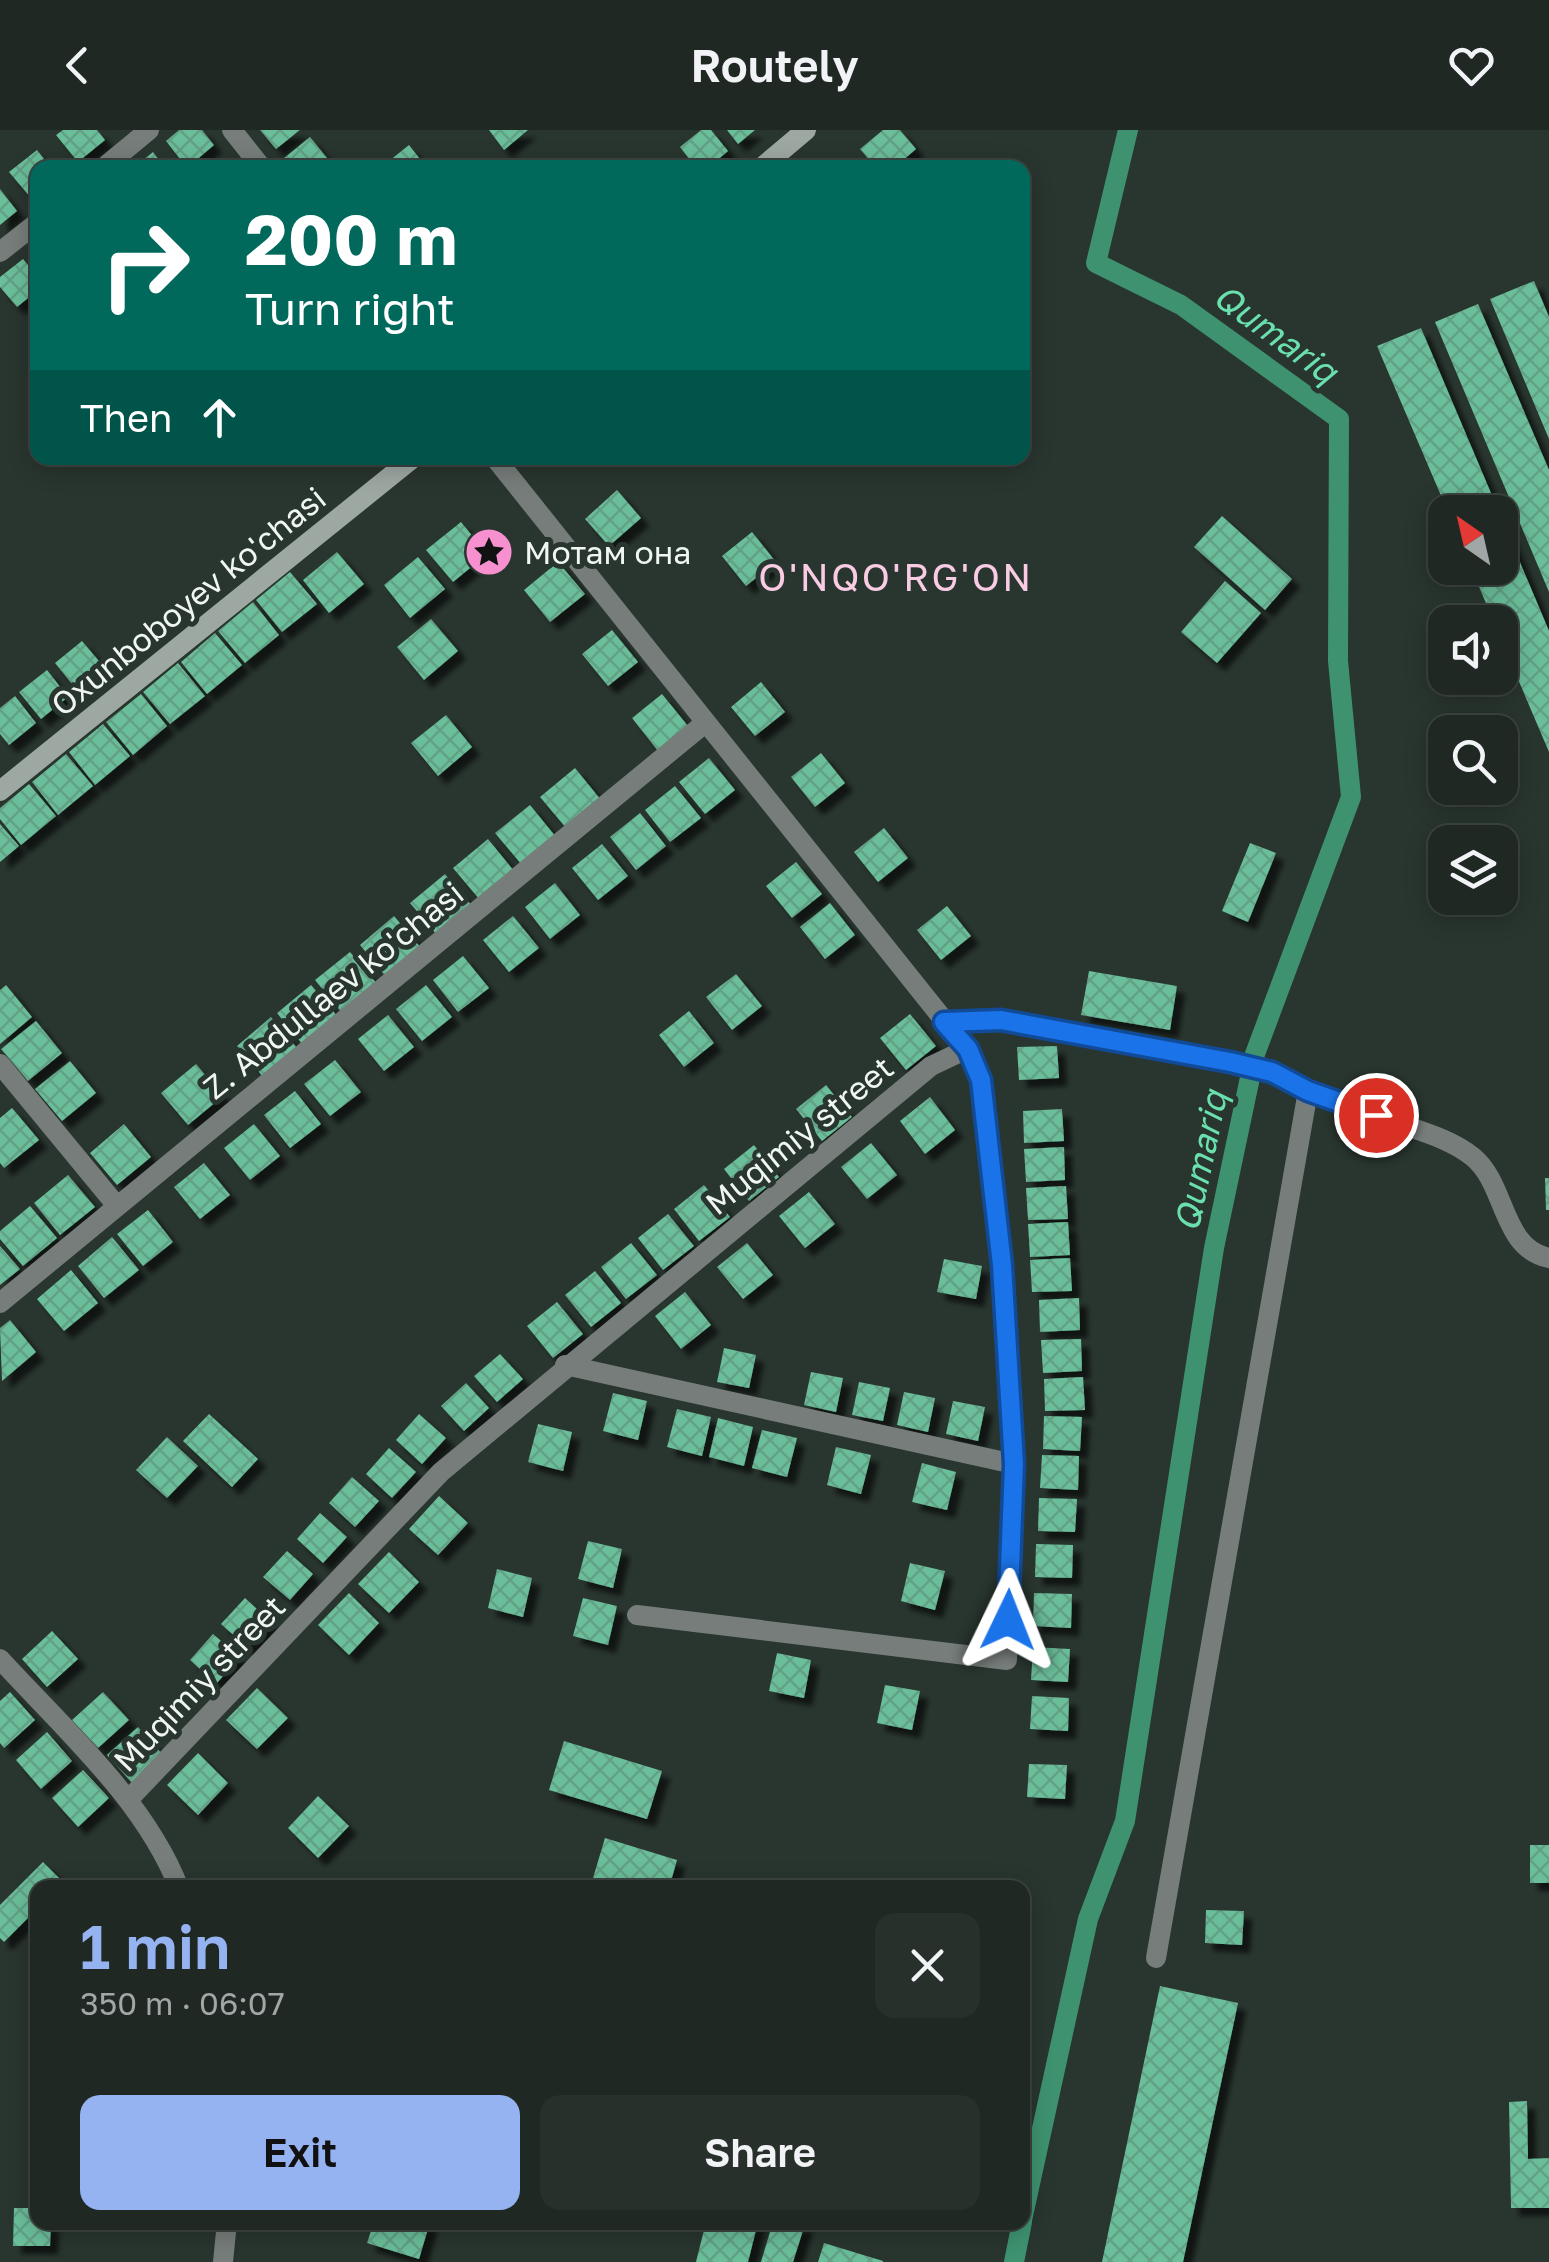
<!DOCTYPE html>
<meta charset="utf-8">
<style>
:root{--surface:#1f2823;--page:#27302b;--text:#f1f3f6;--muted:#a1a6a6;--line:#3c4441;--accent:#95b2f1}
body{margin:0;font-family:"Golos Text",sans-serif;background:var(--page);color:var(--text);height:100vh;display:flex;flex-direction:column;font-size:38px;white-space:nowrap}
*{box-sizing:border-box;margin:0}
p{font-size:32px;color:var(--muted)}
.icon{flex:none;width:55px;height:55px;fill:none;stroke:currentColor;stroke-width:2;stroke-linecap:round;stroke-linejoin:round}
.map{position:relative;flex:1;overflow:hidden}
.side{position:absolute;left:30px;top:1750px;width:1000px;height:350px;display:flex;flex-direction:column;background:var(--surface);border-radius:20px;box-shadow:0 5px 25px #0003,0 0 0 2px var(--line)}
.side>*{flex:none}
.hud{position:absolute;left:30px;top:30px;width:1000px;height:305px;border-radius:20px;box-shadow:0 5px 25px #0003,0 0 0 2px var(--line);background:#00695c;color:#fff;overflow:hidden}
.needle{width:65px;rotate:326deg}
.fabs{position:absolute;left:1428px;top:365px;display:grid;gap:20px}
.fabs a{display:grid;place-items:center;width:90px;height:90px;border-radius:20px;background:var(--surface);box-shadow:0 5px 25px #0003,0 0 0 2px var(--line);font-size:50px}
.pin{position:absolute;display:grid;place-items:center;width:85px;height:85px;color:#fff;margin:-42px;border:5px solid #fff;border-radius:50%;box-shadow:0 2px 10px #0007}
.me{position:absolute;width:110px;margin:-55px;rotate:2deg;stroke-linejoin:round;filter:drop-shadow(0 0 8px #0008)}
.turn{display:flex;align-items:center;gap:35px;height:210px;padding:0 50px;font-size:45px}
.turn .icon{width:130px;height:130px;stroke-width:2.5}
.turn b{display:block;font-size:70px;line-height:85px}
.then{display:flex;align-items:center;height:95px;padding:0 50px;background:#0003;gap:20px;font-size:38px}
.round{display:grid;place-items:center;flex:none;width:105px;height:105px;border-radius:20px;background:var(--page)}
.head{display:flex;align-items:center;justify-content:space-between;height:170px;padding:0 50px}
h1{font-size:60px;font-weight:600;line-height:75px;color:var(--accent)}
.action{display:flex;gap:20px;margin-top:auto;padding:20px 50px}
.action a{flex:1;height:115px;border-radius:20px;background:var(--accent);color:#111;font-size:40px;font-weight:600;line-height:115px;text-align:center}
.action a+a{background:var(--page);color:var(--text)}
header{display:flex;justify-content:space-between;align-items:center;height:130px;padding:0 50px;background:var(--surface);font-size:45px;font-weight:600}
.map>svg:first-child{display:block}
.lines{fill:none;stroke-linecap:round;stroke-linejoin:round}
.canal{stroke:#3e9270;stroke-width:20}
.building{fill:url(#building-cross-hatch);filter:url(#shadow)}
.minor{stroke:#777d7a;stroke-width:20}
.secondary{stroke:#9ea8a3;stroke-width:20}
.route-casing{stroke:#114b97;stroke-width:25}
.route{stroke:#1a73e8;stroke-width:18}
.labels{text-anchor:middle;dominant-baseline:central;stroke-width:10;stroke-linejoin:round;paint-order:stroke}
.poi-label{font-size:32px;fill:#f0f7f3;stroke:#29352f;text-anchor:start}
.street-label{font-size:32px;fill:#f0f7f3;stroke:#29352f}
.water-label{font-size:35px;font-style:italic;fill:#6be0af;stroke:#29352f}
.quarter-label{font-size:38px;letter-spacing:2.5px;fill:#f9cce4;stroke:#29352f}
</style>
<header><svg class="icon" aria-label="back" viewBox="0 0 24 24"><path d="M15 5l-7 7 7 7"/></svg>Routely<svg class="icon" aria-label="heart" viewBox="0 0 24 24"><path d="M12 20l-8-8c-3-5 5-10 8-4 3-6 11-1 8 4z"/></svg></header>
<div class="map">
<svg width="1549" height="2132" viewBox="0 0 1549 2132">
<defs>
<pattern id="building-cross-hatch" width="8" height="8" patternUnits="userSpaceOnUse" patternTransform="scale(2.5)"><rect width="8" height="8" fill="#6bbe9a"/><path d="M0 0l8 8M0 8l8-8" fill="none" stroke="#62a186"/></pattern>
<filter id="shadow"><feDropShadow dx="8" dy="8" stdDeviation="2.5" flood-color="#0009"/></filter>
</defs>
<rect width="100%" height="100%" fill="#29352f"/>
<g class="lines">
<path class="canal" d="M1022 2090 1088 1789 1125 1691 1214 1118 1255 924 1351 667 1338 531 1339 289 1181 175 1096 133 1128 0
M1014 2132 1022 2092"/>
</g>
<path class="building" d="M63 0H97L105 10 78 32 56 5Z
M179 0H202L214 15 187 38 166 11Z
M260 0H300L276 19Z
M489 0H528L504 20Z
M701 0H711L728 21 708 38H696L680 17Z
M727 0H755L738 14Z
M883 0H900L916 19 894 38H876L860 19Z
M310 7 332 34 327 38H290L283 29Z
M409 15 427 38H380Z
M37 20 51 38H38V63L31 68 9 42Z
M153 22 165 38H133Z
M0 59 17 81 0 95Z
M23 129 38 147V160L17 177 0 157V147Z
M1534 151 1549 187V309L1490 169Z
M1478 174 1549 340V462L1435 192Z
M1421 198 1499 382H1448L1377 216Z
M617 360 641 388 609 416 585 389Z
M1500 385 1549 501V622L1500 507V492H1494L1471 438H1500Z
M1222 386 1292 449 1265 480 1194 417Z
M461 392 487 424 453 452 426 420Z
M752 402 776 432 746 456 722 426Z
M337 422 364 454 329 483 303 450Z
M418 427 445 459 410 488 384 455Z
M558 432 585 464 550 492 524 460Z
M290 442 317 474 282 502 256 470Z
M1225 451 1261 483 1217 533 1181 502Z
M253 472 279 505 245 533 218 501Z
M431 489 458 521 424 550 397 517Z
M612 500 638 532 608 556 582 524Z
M215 503 242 535 207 564 181 532Z
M82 511 104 537 76 559 55 533Z
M178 533 205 566 170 594 143 562Z
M47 540 68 567 41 589 19 562Z
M761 552 785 582 755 606 731 577Z
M141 564 167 596 133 625 106 592Z
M662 564 688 596 658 621 632 588Z
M15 566 36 593 9 615 0 604V578Z
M446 585 472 617 438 646 411 613Z
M103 594 130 626 95 655 69 622Z
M821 623 845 653 815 677 791 647Z
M66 624 93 656 58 685 32 652Z
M709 628 735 660 705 684 679 652Z
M575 638 601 670 567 699 540 667Z
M29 654 56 686 21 715 0 689V678Z
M675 656 701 688 670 712 645 680Z
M530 675 556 707 522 735 495 703Z
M640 683 666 716 636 740 610 707Z
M0 694 19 716 0 732Z
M884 698 908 728 878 752 854 722Z
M488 709 514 741 480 770 453 738Z
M1250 713 1276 723 1248 792 1222 781Z
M602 714 628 746 598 770 572 738Z
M796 732 822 764 792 788 766 756Z
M445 744 472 776 437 805 410 773Z
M555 753 580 785 550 809 525 777Z
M830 773 855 805 825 829 800 797Z
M947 776 971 806 941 830 917 800Z
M394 786 421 818 386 847 360 815Z
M513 786 539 818 509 842 483 810Z
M350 822 377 854 342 883 315 850Z
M463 826 489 858 458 882 433 850Z
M1089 841 1177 856 1170 900 1081 885Z
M736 844 762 876 732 900 706 867Z
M6 855 32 887 0 914V860Z
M311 855 338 887 303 915 277 883Z
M426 855 452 887 422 911 396 879Z
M689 881 714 913 684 937 659 905Z
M910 884 936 916 906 940 880 908Z
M388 885 414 917 384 941 358 909Z
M271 887 298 919 264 948 237 916Z
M36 891 62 923 28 951 1 919Z
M1057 916 1059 948 1019 950 1017 917Z
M335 930 361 962 330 986 304 954Z
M70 931 96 963 62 991 35 959Z
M196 934 223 966 188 995 161 963Z
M826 955 852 987 822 1011 796 979Z
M295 961 321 994 290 1018 264 985Z
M930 967 955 1000 925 1024 900 991Z
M12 978 39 1010 4 1038 0 1033V988Z
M1062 979 1064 1011 1024 1013 1023 981Z
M124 994 151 1027 117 1055 90 1023Z
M254 994 280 1026 250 1050 224 1018Z
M871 1013 897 1045 867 1069 841 1037Z
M754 1015 779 1047 749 1071 724 1039Z
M1064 1017 1065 1050 1026 1052 1024 1019Z
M204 1033 230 1065 200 1089 174 1057Z
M68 1045 95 1077 60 1105 34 1073Z
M1545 1048H1549V1080H1546Z
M704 1055 730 1087 699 1111 674 1079Z
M1066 1056 1068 1089 1028 1090 1026 1058Z
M809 1062 835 1094 805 1118 779 1086Z
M30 1076 57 1108 23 1136 0 1109V1101Z
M148 1080 173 1112 143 1136 117 1104Z
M668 1084 694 1116 663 1140 638 1108Z
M1068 1092 1070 1125 1030 1127 1028 1094Z
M112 1107 139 1140 104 1168 78 1136Z
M631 1113 657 1145 626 1169 601 1137Z
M747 1113 773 1145 743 1169 717 1137Z
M0 1116 20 1139 0 1155Z
M1070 1128 1072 1161 1032 1162 1030 1130Z
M944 1129 982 1136 976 1169 937 1162Z
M71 1140 98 1173 64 1201 37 1169Z
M595 1141 621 1173 591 1197 565 1165Z
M685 1162 711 1195 681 1219 655 1186Z
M1079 1168 1080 1200 1040 1202 1039 1170Z
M557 1172 583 1204 553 1228 527 1196Z
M10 1190 36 1222 2 1251 0 1198Z
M1081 1209 1082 1241 1043 1243 1041 1210Z
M724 1218 756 1225 749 1258 717 1252Z
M500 1224 523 1249 497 1272 474 1246Z
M811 1242 843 1248 836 1282 804 1275Z
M1083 1247 1085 1280 1045 1281 1044 1249Z
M859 1252 890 1258 883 1291 852 1285Z
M466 1253 489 1278 464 1301 441 1276Z
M904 1262 935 1268 928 1302 897 1295Z
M613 1263 647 1271 638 1310 603 1301Z
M953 1271 985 1277 978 1311 946 1304Z
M677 1279 711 1287 702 1326 667 1317Z
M209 1284 258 1329 232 1357 183 1311Z
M419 1284 446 1308 422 1334 396 1310Z
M1044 1286 1082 1287 1080 1321 1043 1319Z
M718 1288 753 1297 744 1336 709 1327Z
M538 1294 572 1302 563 1341 528 1332Z
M762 1300 797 1308 787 1347 752 1338Z
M167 1307 198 1336 167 1368 136 1340Z
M836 1317 871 1325 861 1364 827 1355Z
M389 1318 416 1342 392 1368 366 1344Z
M1042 1325 1079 1326 1078 1360 1040 1358Z
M922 1333 956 1342 947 1380 912 1372Z
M352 1347 379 1371 355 1397 329 1373Z
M439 1366 468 1393 438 1425 409 1399Z
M1039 1368 1077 1369 1075 1402 1038 1401Z
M320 1383 347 1407 323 1433 297 1409Z
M588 1411 622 1419 613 1458 578 1449Z
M1036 1414 1073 1415 1072 1448 1035 1447Z
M287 1421 313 1444 290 1470 263 1447Z
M389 1422 419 1452 389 1483 358 1454Z
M910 1433 945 1441 935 1480 901 1471Z
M497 1439 532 1448 523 1487 488 1478Z
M349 1463 379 1493 349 1525 318 1495Z
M1034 1463 1072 1464 1071 1498 1033 1496Z
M245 1468 271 1492 248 1518 221 1494Z
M583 1468 617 1476 608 1515 573 1506Z
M52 1501 78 1529 47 1557 22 1529Z
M213 1504 240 1527 216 1554 190 1530Z
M1033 1517 1070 1519 1068 1552 1031 1550Z
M777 1523 811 1530 804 1568 769 1561Z
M885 1555 920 1561 912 1600 877 1593Z
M257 1558 288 1588 257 1619 226 1590Z
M10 1562 35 1590 4 1618 0 1613V1571Z
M103 1562 129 1590 98 1618 72 1590Z
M1032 1566 1069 1568 1068 1601 1030 1599Z
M138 1597 163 1625 132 1653 107 1625Z
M47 1602 72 1631 41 1659 16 1630Z
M564 1611 662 1641 647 1689 549 1660Z
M198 1623 228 1653 198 1685 167 1655Z
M1029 1634 1067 1635 1065 1669 1027 1667Z
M83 1640 109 1668 78 1697 52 1668Z
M318 1666 349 1696 318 1728 288 1698Z
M605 1708 677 1730 669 1758H590Z
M1530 1715H1549V1753H1530Z
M43 1732 63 1752 58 1758H38V1778L4 1812 0 1808V1775Z
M1206 1780 1244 1781 1242 1815 1205 1813Z
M1160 1856 1238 1873 1183 2132H1102Z
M1527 1971 1528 2029 1549 2028V2078H1511L1509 1972Z
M14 2078H38V2092H51L50 2116H13Z
M374 2092H430L419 2129 367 2113Z
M706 2092H758L748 2132H696Z
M773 2092 805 2094 793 2132H761Z
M824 2113 883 2131V2132H818Z"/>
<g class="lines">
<path class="minor" d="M232 0 262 38
M103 38 149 0
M0 122 38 92
M495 328 967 919 981 950 1002 1135 1014 1334 1007 1530 637 1485
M944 892 1001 890 1272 942C1311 963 1352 977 1394 992 1420 1001 1451 1009 1473 1027 1507 1055 1501 1118 1549 1128
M0 934 117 1076
M0 1173 705 593
M565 1235 1014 1334
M0 1529C62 1597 145 1670 179 1758
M128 1670 441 1342 931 936 967 919
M1156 1828 1308 961
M223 2132 227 2092"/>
<path class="secondary" d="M761 38 806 0
M0 661 413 328"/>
</g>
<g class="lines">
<g class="route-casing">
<path id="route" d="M1008 1490 1014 1334 1002 1135 981 950 968 919 944 892 1001 890 1230 932 1272 942 1308 961 1376 985"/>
</g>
<use href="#route" class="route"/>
</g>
<defs>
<g id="sight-disc" transform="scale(2.5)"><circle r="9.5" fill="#f790ce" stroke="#29352f"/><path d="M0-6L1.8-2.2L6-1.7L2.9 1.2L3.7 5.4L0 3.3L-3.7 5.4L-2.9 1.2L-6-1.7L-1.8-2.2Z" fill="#111"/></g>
</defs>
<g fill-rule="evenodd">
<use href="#sight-disc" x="489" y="422"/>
</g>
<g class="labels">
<g class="poi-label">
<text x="524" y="422">Мотам она</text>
</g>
<g class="street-label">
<text transform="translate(188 471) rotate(-39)">Oxunboboyev ko'chasi</text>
<text transform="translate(333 860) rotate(-39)">Z. Abdullaev ko'chasi</text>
<text transform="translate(799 1005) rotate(-39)">Muqimiy street</text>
<text transform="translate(199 1553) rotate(-46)">Muqimiy street</text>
</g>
<g class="water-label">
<text transform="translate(1276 203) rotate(36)">Qumariq</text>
<text transform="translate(1200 1031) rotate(-78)">Qumariq</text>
</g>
<g class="quarter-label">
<text x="896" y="446">O'NQO'RG'ON</text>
</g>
</g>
</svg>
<div class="fabs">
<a><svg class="needle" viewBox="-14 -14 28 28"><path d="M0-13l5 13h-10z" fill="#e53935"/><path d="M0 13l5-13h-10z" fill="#a1a6a6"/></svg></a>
<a><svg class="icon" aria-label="sound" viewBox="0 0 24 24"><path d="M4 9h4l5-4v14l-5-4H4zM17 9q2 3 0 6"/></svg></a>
<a><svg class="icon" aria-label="search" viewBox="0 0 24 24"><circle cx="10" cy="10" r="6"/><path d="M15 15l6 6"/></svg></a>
<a><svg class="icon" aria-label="layers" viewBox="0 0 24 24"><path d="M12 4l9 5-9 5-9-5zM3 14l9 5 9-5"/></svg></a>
</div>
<div class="pin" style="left:1376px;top:985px;background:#d93025"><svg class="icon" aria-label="arrive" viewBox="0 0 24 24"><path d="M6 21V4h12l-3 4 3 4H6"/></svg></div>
<svg class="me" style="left:1008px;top:1490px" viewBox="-20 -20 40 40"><path d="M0-17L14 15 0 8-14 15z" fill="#1a73e8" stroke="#fff" stroke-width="4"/></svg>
<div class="hud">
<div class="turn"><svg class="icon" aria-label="right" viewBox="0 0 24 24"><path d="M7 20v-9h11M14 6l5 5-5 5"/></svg><div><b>200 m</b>Turn right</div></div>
<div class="then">Then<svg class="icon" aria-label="ahead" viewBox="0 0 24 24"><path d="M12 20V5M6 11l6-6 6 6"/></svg></div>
</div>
<section class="side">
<div class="head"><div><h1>1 min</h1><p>350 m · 06:07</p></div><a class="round"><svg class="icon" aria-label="close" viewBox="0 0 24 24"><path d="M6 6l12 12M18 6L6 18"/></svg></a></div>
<div class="action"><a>Exit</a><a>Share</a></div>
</section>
</div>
